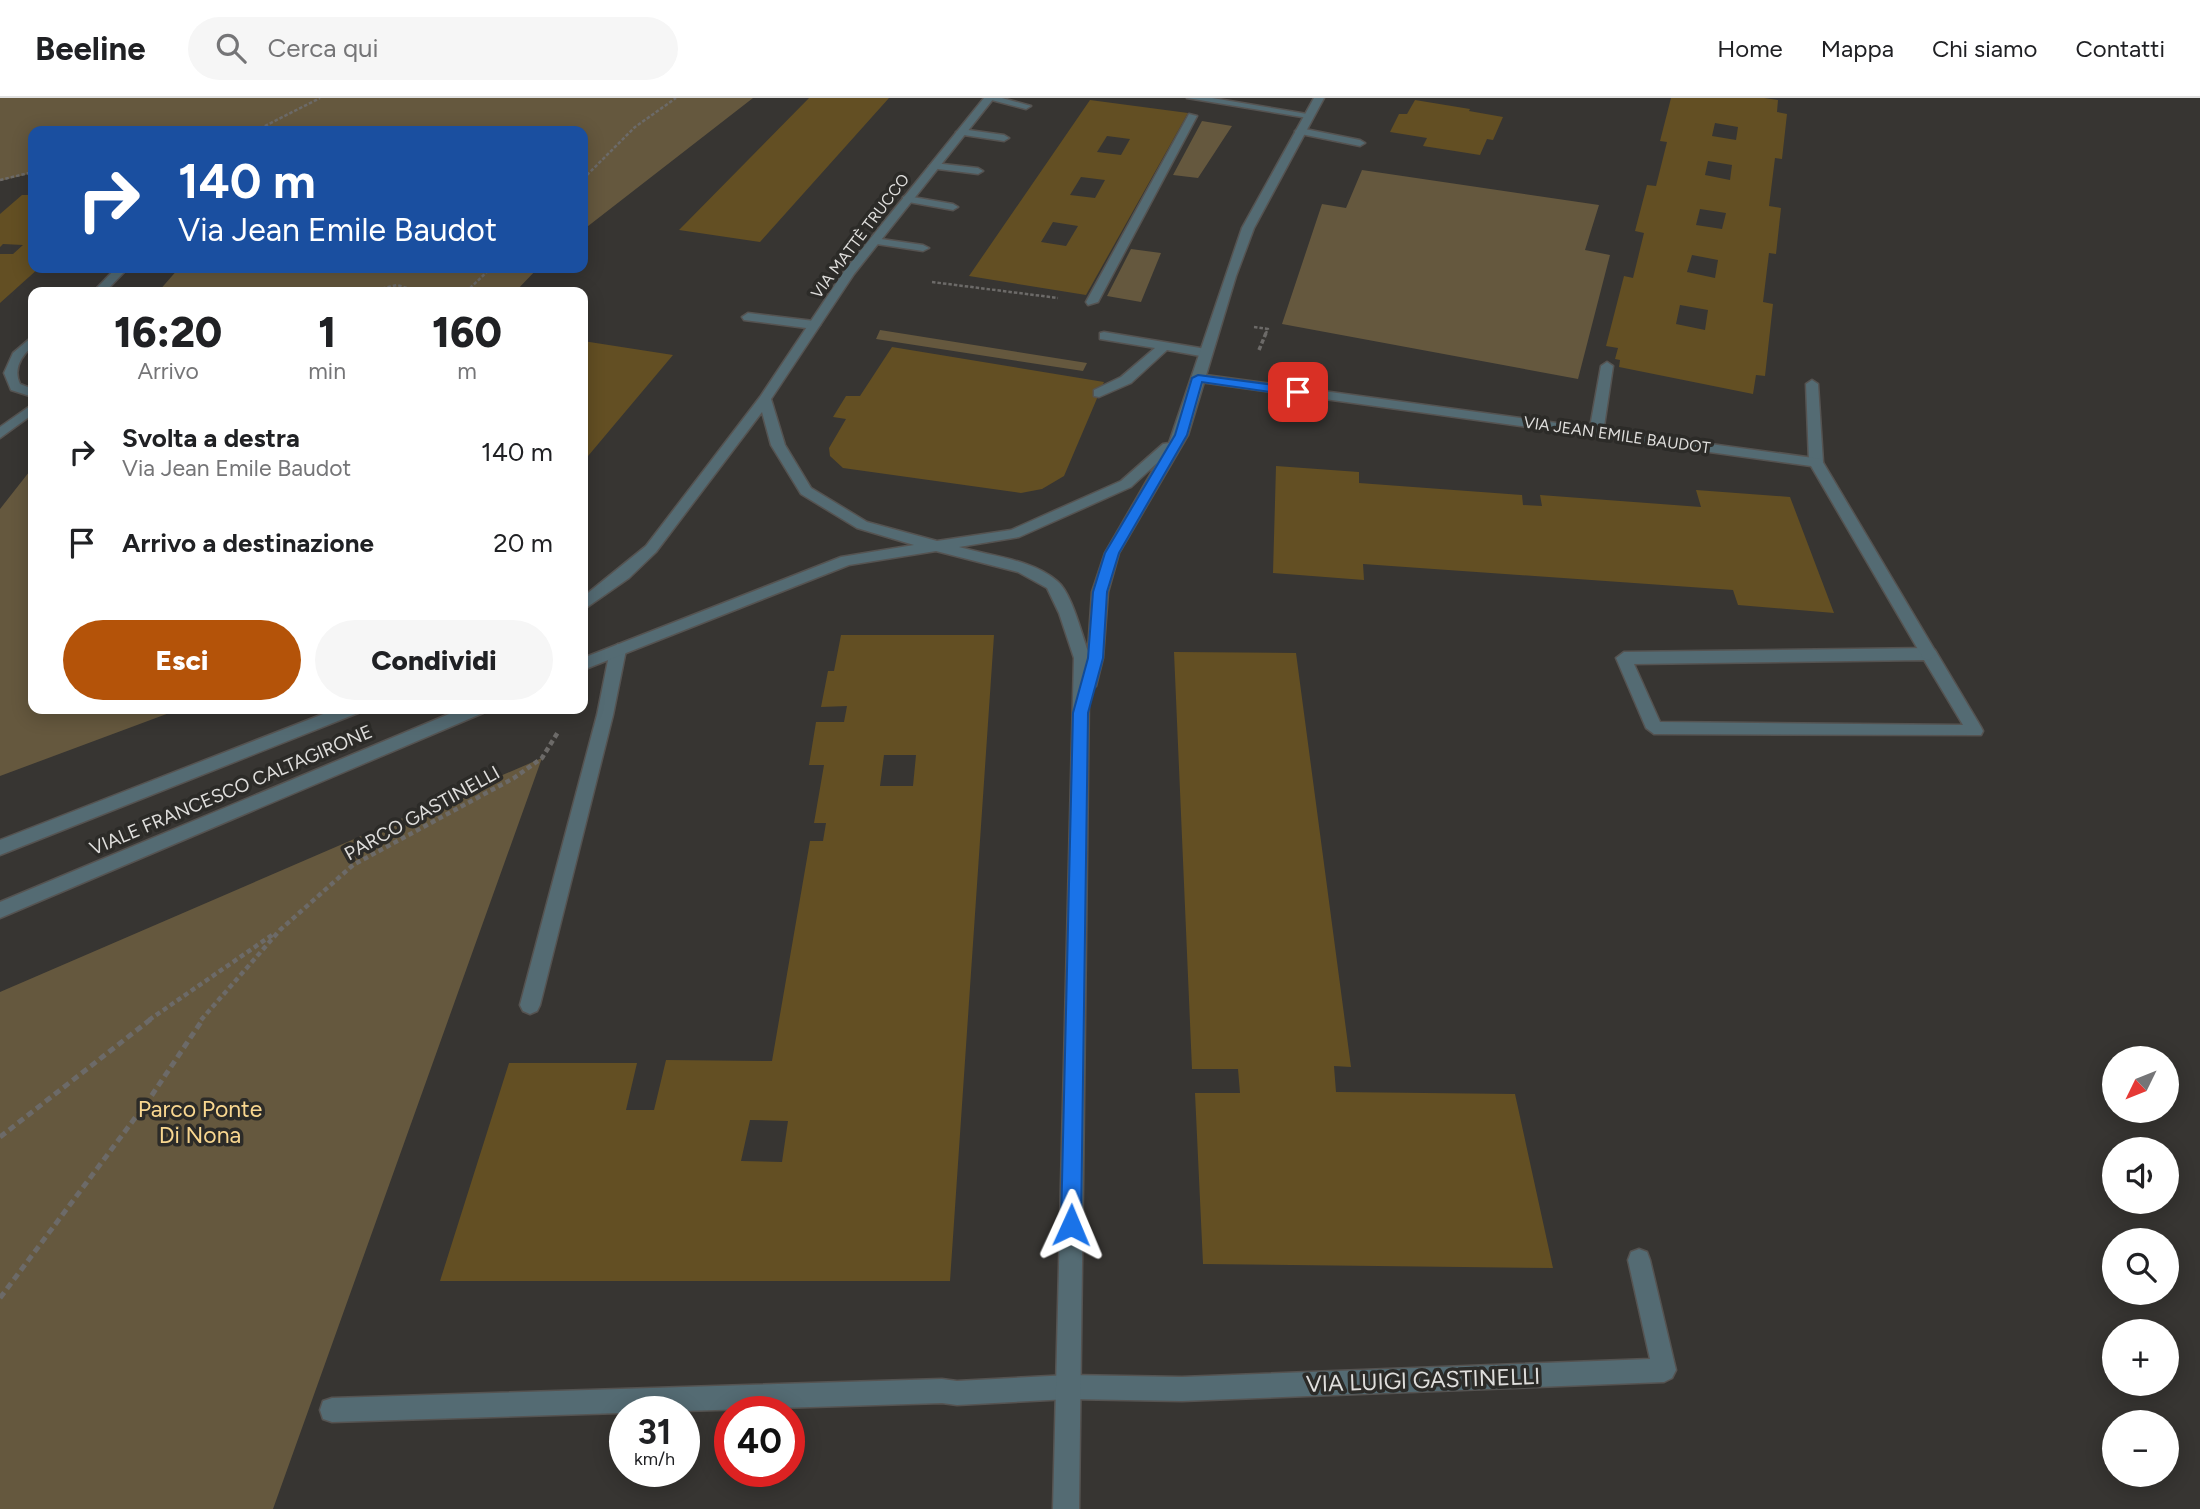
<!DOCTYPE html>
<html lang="it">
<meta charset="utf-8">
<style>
:root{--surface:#fff;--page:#f6f6f6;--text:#202124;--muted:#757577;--line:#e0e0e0;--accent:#b45309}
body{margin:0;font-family:Figtree,sans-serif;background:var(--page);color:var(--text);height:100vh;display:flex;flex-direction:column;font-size:26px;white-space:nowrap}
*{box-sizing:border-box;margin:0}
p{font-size:23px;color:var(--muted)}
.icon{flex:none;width:38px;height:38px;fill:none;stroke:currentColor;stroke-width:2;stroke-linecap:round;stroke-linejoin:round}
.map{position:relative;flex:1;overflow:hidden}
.details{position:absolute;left:28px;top:189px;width:560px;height:427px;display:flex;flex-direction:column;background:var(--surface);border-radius:14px;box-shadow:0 4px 18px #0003}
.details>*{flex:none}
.top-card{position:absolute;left:28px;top:28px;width:560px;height:147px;border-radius:14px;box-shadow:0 4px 18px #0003;background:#1a4fa0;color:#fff;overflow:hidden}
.needle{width:46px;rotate:227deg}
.tools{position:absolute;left:2102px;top:948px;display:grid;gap:14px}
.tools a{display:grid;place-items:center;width:77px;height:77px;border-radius:50%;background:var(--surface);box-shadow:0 4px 18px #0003;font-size:35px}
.speed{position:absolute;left:609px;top:1298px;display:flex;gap:14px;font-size:35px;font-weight:700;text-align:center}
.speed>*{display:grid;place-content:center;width:91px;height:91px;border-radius:50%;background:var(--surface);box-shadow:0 4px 18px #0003;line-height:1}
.speed small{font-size:18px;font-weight:400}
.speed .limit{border:10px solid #d22;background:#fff;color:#111}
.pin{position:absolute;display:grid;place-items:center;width:60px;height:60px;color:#fff;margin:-30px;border-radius:14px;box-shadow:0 4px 10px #0006}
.me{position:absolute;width:77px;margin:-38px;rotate:1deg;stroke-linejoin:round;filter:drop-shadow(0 0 5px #0008)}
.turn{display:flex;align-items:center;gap:24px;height:147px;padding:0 35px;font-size:32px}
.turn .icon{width:91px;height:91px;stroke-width:2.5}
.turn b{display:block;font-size:49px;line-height:60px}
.eta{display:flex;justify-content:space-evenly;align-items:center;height:119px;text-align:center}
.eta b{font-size:42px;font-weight:800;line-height:49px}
.action{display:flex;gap:14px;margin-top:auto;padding:14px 35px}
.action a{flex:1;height:80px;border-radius:42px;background:var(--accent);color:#fff;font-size:28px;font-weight:800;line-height:80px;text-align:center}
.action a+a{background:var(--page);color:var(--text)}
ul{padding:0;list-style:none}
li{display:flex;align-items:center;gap:21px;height:91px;padding:0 35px}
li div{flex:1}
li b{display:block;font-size:26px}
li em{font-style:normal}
header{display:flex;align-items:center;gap:42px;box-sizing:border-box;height:98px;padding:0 35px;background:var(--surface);border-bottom:2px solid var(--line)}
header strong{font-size:33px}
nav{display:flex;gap:38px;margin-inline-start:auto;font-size:24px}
.search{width:490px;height:63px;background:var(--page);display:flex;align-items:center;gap:18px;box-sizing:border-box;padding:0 24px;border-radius:38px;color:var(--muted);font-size:26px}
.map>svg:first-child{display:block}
.green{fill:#65583e}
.building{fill:#634f23;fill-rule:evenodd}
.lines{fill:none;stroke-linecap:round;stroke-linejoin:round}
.service-casing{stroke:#555351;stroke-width:3}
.pedestrian-casing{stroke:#555351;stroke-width:3}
.minor-casing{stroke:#555351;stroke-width:3}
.tertiary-casing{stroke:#555351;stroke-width:3}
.path-far3{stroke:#6c6a68;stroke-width:2.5;stroke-dasharray:3.5 2;stroke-linecap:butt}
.path-far2{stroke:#6c6a68;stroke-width:3.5;stroke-dasharray:4.5 2.5;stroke-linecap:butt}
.path-far1{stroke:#6c6a68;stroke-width:4.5;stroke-dasharray:5 3.5;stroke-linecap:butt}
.path{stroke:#6c6a68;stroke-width:5;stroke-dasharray:7 4.5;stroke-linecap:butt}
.service{fill:#546b73;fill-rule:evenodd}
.pedestrian{fill:#546b73;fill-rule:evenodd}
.minor{fill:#546b73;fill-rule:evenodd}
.tertiary{fill:#546b73;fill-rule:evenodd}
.route{fill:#1a73e8;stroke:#114b97;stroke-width:2}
.labels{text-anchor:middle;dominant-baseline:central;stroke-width:7;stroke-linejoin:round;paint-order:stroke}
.far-street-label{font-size:16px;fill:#dfdedc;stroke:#2c2b28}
.street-label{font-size:19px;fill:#dfdedc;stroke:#2c2b28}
.near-park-label{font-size:23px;fill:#f9d790;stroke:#2c2b28}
.near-street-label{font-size:23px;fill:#dfdedc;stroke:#2c2b28}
</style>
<header>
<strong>Beeline</strong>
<div class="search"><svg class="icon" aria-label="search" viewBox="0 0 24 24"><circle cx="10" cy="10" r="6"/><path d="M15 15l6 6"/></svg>Cerca qui</div>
<nav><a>Home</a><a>Mappa</a><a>Chi siamo</a><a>Contatti</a></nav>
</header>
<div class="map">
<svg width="2200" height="1411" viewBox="0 0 2200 1411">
<rect width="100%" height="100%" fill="#373532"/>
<path class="green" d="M0 0H753L583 132V33H33V75L0 83Z
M1202 23 1232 28 1198 80 1173 77Z
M1362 72 1599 107 1585 152 1610 157 1578 281 1282 226 1322 106 1346 110Z
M1131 151 1161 155 1141 204 1107 198Z
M179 170H538L515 194H158Z
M880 232 1087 265 1083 273 876 241Z
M33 369V611H180L0 678V411Z
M542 660 273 1411H0V894Z"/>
<path class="building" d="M809 0H889L760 144 679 132Z
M1671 0H1764L1778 2 1777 14 1787 16 1782 61 1775 60 1769 108 1781 110 1776 156 1769 155 1763 204 1773 206 1765 278 1756 277 1753 296 1619 269 1620 262 1615 261 1618 250 1606 248 1624 178 1633 180 1644 135 1635 133 1647 87 1656 88 1667 44 1660 43ZM1715 25 1738 29 1736 42 1712 38ZM1708 63 1732 67 1730 82 1705 77ZM1700 111 1726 115 1722 131 1696 127ZM1692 157 1718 162 1715 180 1687 174ZM1680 207 1708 212 1705 232 1676 226Z
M1090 2 1188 15 1086 197 969 178ZM1107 38 1130 41 1121 57 1097 54ZM1081 79 1105 82 1095 100 1070 97ZM1053 124 1078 128 1066 148 1041 144Z
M1415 2 1470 11 1469 13 1503 19 1493 42 1487 41 1480 57 1423 48 1427 40 1390 34 1399 16H1407Z
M22 97H33V170H39L0 205V156H13L23 147 3 146 0 149V116Z
M583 243 673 257 583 364Z
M892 249 1104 284 1064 378 1042 391 1021 395 843 370 830 358 829 350 846 321 833 319 846 298H860Z
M1276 368 1359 374V385L1522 397 1523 407 1542 408 1540 397 1701 409 1696 392 1790 399 1834 515 1738 507 1733 492 1363 466 1364 482 1273 475Z
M841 537H994L950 1183H440L509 965H637L626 1012H654L666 962 772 963 810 743H823L826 725H814L824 667H809L816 624H844L847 608 821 609 828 573H834ZM884 657H916L913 688H880ZM750 1022 788 1023 782 1064 741 1063Z
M1174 554 1296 555 1351 969 1334 968 1336 994 1515 996 1553 1170 1203 1166 1195 995H1240L1238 971H1192Z"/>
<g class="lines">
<g class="service-casing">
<path id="service" d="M1300 30 1360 42 1365 45 1360 48 1296 35 1295 33Z
M748 215 814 223 820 227 814 231 744 222 742 219Z
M1607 264 1613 268 1603 335 1596 339 1589 335 1601 268Z
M1812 282 1818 286 1823 364 1816 368 1809 364 1806 286Z
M618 546 626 552 613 617 540 907 537 913 530 916 523 913 520 907 597 617 610 552Z
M1929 550 1935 552 1981 629 1983 633 1981 637 1654 636 1646 630 1616 560 1624 554ZM1924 562 1963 627 1660 624 1634 566Z
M1069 1277 1077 1281 1081 1289 1077 1297 1069 1301 957 1307 942 1305 332 1324 323 1321 320 1312 323 1303 332 1300 942 1281 957 1283Z"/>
</g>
<g class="pedestrian-casing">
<path id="pedestrian" d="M1189 16 1197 18 1098 204 1088 207 1086 204Z"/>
</g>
<g class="minor-casing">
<path id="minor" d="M984 0H1002L1031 8 1026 11Z
M1187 0H1212L1313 17 1308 20Z
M961 31 1004 37 1009 40 1004 43 957 36 956 34Z
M934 65 978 70 983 73 978 76 930 70 929 68Z
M907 98 953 106 958 109 953 112 903 103V99Z
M874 140 923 147 929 150 923 153 870 145V141Z
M116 170H128L105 194H93Z
M1104 234 1206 251 1212 255 1206 259 1167 252 1131 285 1099 299 1094 298V292L1121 279 1155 250 1100 241V235Z
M1198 276 1821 361 1937 556 1929 562 1923 560 1811 368 1193 283V277Z
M1639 1151 1647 1154 1650 1162 1676 1272 1672 1280 1664 1284 1182 1303 1069 1301 1061 1297 1057 1289 1061 1281 1069 1277 1182 1279 1650 1261 1628 1162 1631 1154Z"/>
</g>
<g class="tertiary-casing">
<path id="tertiary" d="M984 0H994L854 176 771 301 785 347 811 390 867 424 937 443 1011 432 1121 383 1163 346 1169 345 1242 130 1314 0H1324L1254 130 1236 178 1188 337 1119 455 1108 494 1103 560 1096 588 1089 593 1079 1411H1053L1074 560 1059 515 1047 490 1018 474 936 453 849 467 583 572V560L841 459 914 447 857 430 801 396 771 347 762 314 656 454 629 480 583 512V499L646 448 760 299 845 172ZM1157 365 1105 455 1092 494 1088 553C1081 535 1072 495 1057 483 1031 461 990 458 959 449L1019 439 1131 389Z
M33 238V248C21 258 13 271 20 286L33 291V299L11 292 4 275 13 255Z
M33 306V316L0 340V329Z
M336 611H360L358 615 0 757V742Z
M461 611H485L483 615 0 820V804Z"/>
</g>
<path class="path-far3" d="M255 33 320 0
M583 81 635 29 676 0
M0 82 33 74
M932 184 1058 200
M366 194 397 187 421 194
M466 194 491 170
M1254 229 1268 231 1265 237"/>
<path class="path-far2" d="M1259 252 1266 235"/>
<path class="path-far1" d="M149 922 275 835
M201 922 280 832 353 767 514 680 542 660 558 634"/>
<path class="path" d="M0 1039 151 921
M0 1200 150 1000 203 921"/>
<use href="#service" class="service"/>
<use href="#pedestrian" class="pedestrian"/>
<use href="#minor" class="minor"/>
<use href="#tertiary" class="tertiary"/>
</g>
<path class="route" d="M1198 277 1298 290 1303 294 1298 298 1202 284 1187 337 1119 455 1107 494 1103 560 1088 615 1081 1127 1078 1134 1071 1137 1064 1134 1061 1127 1073 615 1088 560 1093 494 1105 455 1175 337 1192 280Z"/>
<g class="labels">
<g class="far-street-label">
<text transform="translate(860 138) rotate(-53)">VIA MATTÈ TRUCCO</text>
<text transform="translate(1617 337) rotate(8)">VIA JEAN EMILE BAUDOT</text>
</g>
<g class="street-label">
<text transform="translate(231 692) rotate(-23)">VIALE FRANCESCO CALTAGIRONE</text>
<text transform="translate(422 715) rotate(-29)">PARCO GASTINELLI</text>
</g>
<g class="near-park-label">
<text x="200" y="1011">Parco Ponte<tspan x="200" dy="26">Di Nona</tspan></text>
</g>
<g class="near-street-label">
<text transform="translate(1423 1282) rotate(-2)">VIA LUIGI GASTINELLI</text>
</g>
</g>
</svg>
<div class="tools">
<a><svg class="needle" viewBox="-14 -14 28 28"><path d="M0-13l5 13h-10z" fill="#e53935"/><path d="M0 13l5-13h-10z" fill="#757577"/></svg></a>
<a><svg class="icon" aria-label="sound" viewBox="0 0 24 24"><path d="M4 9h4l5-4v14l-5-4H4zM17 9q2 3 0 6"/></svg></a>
<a><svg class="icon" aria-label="search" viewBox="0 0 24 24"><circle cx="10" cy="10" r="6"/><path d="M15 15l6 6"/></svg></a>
<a>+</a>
<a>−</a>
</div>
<div class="speed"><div>31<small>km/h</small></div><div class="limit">40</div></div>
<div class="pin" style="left:1298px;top:294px;background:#d93025"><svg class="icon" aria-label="arrive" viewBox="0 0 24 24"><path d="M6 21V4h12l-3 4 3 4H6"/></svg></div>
<svg class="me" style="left:1071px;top:1127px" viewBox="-20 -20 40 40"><path d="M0-17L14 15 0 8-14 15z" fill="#1a73e8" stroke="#fff" stroke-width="4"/></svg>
<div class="top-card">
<div class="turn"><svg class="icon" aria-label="right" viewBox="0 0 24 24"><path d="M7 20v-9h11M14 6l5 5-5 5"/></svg><div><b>140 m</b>Via Jean Emile Baudot</div></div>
</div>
<section class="details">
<div class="eta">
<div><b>16:20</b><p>Arrivo</p></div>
<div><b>1</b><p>min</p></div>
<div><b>160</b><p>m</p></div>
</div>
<ul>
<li><svg class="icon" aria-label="right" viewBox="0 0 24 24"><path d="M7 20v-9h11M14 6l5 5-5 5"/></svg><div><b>Svolta a destra</b><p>Via Jean Emile Baudot</p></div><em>140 m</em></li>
<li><svg class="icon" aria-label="arrive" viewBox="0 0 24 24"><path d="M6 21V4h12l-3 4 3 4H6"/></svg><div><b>Arrivo a destinazione</b></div><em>20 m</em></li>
</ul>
<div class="action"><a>Esci</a><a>Condividi</a></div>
</section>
</div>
